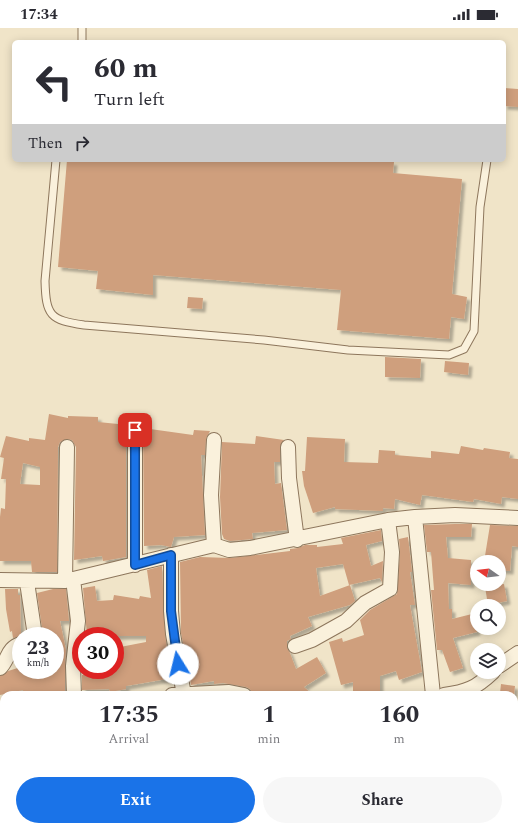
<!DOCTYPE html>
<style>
:root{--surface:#fff;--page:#f7f7f7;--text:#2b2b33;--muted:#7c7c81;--accent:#1a73e8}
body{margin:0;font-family:Spectral,serif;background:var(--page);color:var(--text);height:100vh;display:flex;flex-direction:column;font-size:15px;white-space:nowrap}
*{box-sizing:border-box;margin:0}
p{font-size:13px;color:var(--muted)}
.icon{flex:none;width:22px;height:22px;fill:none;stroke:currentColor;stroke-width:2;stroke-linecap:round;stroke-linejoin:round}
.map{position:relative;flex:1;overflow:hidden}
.details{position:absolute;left:0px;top:663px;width:518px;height:140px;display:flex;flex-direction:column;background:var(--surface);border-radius:12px 12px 0 0;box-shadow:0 2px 10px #0003}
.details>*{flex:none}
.hud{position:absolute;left:12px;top:12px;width:494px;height:122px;border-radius:6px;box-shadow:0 2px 10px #0003;background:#fff;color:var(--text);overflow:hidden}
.needle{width:26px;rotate:284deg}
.fabs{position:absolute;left:470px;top:527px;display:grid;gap:8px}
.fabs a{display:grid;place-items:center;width:36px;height:36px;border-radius:50%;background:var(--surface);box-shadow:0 2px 10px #0003;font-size:20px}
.speed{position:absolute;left:12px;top:599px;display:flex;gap:8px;font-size:20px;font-weight:700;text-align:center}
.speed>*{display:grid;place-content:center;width:52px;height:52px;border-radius:50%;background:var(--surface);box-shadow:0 2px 10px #0003;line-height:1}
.speed small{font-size:10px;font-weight:400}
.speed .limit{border:6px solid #d22;background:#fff;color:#111}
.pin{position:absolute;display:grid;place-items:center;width:34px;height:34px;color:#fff;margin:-17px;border-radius:8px;box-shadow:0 2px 6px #0006}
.me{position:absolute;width:44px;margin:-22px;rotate:351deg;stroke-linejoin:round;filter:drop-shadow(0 0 3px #0008)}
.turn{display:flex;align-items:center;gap:14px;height:84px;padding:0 16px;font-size:18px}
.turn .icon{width:52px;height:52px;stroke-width:2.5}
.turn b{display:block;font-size:28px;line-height:34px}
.then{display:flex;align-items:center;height:38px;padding:0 16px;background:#0003;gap:8px;font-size:15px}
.eta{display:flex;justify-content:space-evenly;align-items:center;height:68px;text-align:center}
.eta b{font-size:24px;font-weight:700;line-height:28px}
.button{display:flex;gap:8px;margin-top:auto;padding:8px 16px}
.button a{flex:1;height:46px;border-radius:24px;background:var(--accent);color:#fff;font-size:16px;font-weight:700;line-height:46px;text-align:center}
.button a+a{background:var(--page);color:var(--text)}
.status{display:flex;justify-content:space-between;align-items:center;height:28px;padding:0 20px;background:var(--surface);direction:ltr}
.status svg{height:11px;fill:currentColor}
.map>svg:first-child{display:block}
.building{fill:#cf9f7d;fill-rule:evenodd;filter:url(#shadow)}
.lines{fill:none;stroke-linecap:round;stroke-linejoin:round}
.service-casing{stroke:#8d765c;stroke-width:9}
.minor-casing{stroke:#8d765c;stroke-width:16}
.service{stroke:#faf1dc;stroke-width:7}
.minor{stroke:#faf1dc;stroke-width:14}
.route-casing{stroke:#114b97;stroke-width:10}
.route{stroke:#1a73e8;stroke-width:7}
</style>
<div class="status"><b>17:34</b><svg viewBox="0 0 49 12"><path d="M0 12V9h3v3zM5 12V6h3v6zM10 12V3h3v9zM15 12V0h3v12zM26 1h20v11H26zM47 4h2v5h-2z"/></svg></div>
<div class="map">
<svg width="518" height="803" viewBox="0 0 518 803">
<defs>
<filter id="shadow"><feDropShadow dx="3.5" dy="3.5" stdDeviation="1" flood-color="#0004"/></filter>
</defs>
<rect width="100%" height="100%" fill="#f0e4c8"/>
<path class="building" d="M504 60 518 61V79L504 78Z
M67 132H366L394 134 393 145 462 151 452 266 467 269 464 291 451 289 449 311 337 302 341 262 153 247V267L96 261 98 243 58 239Z
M188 269 203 270 202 281 187 280Z
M385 329 421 331 420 350 385 349Z
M445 333 469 335 468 347 444 344Z
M49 386 68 390V388L98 389V394L128 397 126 402V529L103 533 102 528 74 532 76 419 72 412 67 411 60 414 58 419 57 544H32L31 533H0V489L1 480 5 481 6 451H1L4 430 0 429 6 408 29 413V410L45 412ZM23 435 40 439V457L20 456Z
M143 400 193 407 194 402 210 403 206 411 205 427H201L205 507 174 509 171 519 161 517 144 518Z
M256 408 284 412 280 419V434H274L275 456 281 455 287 502 252 505 253 511 230 513 224 511 222 506 220 469 222 414 255 416Z
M307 409 345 411 344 434 378 435 379 422 395 423V427L431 430V423L459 426 461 418 483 422 484 420 510 424 509 430 518 431V471L502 469 501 476 474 471 473 474 422 467 420 477 395 471 394 481 383 480V483L335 481V479L313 485 304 458 302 443H305Z
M455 496H472L471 509H446L448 530 471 532V557L448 555 449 581H452V591L472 586 477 604 453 610 463 640 450 644 442 622H437L431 562H434L431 524H427L424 497Z
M490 497 518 498V519L512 518 510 543 499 542V534H484Z
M381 502 382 513 366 517 371 538 383 533 382 554 380 550 349 557 343 536 316 540 320 568 350 557 355 573 350 577 308 589 312 598 290 608 291 611 287 613V620L290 625 296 641 317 629 326 645 304 659 313 667H252L250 661 246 659 223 655 214 656V653L191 657 181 605 180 534 200 529 230 530 290 523V521L298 520 305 517H317V519L343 516 341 510Z
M408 509 412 544H410L415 577H410L422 644 399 652 396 643 380 648V667H353V654L341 657 329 614 342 610 343 614 364 607 360 592 370 582 397 566 400 524 399 511Z
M162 538 165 607 172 650 138 656 126 658V661L110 664 109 661 82 662V647L108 646 107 642H115V620L146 614V608H87L83 560 95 558 97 573 113 572 114 567 139 571 140 568 151 570 147 542Z
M504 556 507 573 488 577 485 559Z
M5 561H18V567H20L21 608 13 610 12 603 10 604 6 581Z
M53 561H66L69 593H60L66 622 65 638V667H24L23 662 0 667V648L8 643 21 639V642H55V605L43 607 37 565Z
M501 656 515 658 514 667 500 665Z"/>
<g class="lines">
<g class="service-casing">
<path id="service" d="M82 14V0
M56 132 45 253C46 288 50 292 84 297L264 312 348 322 449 327 464 321 474 303 480 179 487 132"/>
</g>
<g class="minor-casing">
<path id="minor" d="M214 412 211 467 214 517
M288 419 289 450 297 512
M415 489 433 667
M171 527V583L173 606 184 667
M135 537V402
M73 551 78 593 73 638 74 667
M0 552 65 553 214 517 229 522 250 520 388 492 415 489 455 487 518 490
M65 553 67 419
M27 554 35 608
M295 618 312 612 346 593 365 575 390 561 392 524 388 492
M499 638 518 625
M0 640C9 631 7 620 21 616
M172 667 229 664 244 667
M444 667C467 664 476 660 493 644
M514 737 518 736
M0 756 4 761
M58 803 59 799
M86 803 90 799"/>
</g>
<use href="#service" class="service"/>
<use href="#minor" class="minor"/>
</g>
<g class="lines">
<g class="route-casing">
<path id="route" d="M135 402V537L171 527V583L178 636"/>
</g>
<use href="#route" class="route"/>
</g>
</svg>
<div class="fabs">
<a><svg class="needle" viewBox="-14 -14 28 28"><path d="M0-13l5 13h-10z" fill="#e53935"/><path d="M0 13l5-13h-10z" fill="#7c7c81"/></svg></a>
<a><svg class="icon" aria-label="search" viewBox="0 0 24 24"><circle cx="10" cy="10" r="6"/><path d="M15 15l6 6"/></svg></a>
<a><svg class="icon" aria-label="layers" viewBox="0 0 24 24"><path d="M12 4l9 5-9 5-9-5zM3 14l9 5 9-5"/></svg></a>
</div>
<div class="speed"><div>23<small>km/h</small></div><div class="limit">30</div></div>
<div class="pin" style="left:135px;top:402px;background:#d93025"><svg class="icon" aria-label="arrive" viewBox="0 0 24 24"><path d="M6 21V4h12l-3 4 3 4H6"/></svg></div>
<svg class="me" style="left:178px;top:636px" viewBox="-20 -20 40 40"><circle r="19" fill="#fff"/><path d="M0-13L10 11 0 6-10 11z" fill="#1a73e8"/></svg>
<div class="hud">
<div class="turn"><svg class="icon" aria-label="left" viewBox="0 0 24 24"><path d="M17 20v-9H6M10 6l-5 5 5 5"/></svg><div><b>60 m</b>Turn left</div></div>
<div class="then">Then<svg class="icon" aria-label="right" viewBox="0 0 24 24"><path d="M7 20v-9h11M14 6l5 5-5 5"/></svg></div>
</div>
<section class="details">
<div class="eta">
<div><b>17:35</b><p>Arrival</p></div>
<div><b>1</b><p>min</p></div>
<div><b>160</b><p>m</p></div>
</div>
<div class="button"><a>Exit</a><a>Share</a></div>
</section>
</div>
